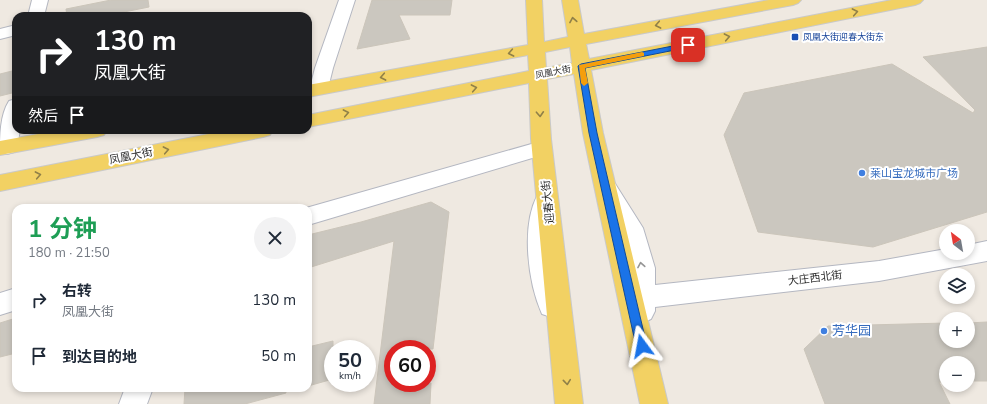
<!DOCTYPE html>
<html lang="zh">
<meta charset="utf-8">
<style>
:root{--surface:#fff;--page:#f2f2f3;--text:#1f2937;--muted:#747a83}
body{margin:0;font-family:"Nunito Sans","Noto Sans SC",sans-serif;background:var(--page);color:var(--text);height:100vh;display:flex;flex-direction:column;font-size:15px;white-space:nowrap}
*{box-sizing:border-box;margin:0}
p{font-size:13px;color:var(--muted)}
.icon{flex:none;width:22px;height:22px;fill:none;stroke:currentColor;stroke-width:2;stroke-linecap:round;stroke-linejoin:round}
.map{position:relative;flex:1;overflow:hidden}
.panel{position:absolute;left:12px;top:204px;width:300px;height:188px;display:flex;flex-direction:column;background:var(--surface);border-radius:12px;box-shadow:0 2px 6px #0003}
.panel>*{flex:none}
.top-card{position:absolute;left:12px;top:12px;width:300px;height:122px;border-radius:12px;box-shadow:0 2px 6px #0003;background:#202124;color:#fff;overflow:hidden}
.needle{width:26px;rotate:329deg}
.fabs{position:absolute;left:939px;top:224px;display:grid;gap:8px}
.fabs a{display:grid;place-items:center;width:36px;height:36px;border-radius:50%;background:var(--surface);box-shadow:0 2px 6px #0003;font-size:20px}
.speed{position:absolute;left:324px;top:340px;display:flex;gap:8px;font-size:20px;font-weight:700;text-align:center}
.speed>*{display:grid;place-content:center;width:52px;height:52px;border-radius:50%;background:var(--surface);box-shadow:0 2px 6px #0003;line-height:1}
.speed small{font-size:10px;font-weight:400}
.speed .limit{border:6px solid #d22;background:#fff;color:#111}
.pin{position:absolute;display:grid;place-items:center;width:34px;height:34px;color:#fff;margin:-17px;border-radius:8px;box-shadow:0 2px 6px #0006}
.me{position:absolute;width:44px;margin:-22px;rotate:347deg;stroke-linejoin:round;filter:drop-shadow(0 0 3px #0008)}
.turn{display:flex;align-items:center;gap:14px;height:84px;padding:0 16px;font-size:18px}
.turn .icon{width:52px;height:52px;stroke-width:2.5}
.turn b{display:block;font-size:28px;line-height:34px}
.then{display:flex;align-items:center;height:38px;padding:0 16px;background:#0003;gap:8px;font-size:15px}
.round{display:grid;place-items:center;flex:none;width:42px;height:42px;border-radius:21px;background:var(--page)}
.headline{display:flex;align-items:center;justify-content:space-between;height:68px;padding:0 16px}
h1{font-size:24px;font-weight:700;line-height:30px;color:#1e9e55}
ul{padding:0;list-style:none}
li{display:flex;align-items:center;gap:12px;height:56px;padding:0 16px}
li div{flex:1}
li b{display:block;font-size:15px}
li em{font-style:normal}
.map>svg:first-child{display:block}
.building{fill:#cbc7bf;stroke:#cbc5ba}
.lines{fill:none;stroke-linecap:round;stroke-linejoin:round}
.minor-casing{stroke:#b4b7c1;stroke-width:2}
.major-casing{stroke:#c9c9c9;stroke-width:2}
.minor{fill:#fff;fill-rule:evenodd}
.major{fill:#f2d163;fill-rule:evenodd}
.oneway{stroke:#908048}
.oneway2{stroke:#969696}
.route{fill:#1a73e8;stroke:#114b97}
.slow{fill:#f59e0b}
.transit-dot{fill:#1a4fb4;stroke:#fff;stroke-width:1.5}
.shop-dot{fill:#3f7fe0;stroke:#fff;stroke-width:1.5}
.labels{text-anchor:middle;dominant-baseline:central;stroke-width:4;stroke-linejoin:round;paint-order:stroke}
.far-transit-label{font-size:9px;fill:#164399;stroke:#fff;text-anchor:start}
.far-street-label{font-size:9px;fill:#2e2e2e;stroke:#fff}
.street-label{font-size:11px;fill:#2e2e2e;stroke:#fff}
.shop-label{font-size:11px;fill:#366cbe;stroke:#fff;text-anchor:start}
.near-shop-label{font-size:13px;fill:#366cbe;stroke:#fff;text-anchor:start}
</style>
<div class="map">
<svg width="987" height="404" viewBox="0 0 987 404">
<rect width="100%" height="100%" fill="#efe9e1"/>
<path class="building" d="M111 0H148L149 7 104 16H67L66 9Z
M372 0H452L450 15H399L410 39 357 49Z
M987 47V212L873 247 758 232 724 135 744 93 892 64 973 113 975 110 923 57Z
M16 70V92L0 96V74Z
M431 202 449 212 433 349H393V383H431L430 404H374L394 241 308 268V235L361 222Z
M16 318V353L0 357V323Z
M987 322V381H968V363H946V382H939L950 404H825L804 349 828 326 946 323V341H968V323Z
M333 341V379L308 386V347Z
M185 388H285L286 393 245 404H184Z"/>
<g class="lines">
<g class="minor-casing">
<path id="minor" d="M32 0H48L44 16H28Z
M339 0H355L333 68 328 88 325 92 319 94 313 92 310 88 315 68Z
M16 25V35L0 39V29Z
M16 99V130H20L17 147 14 152 7 154 0 152C0 136 0 115 9 101Z
M542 141 549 143 552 148 549 153 308 225V208H306Z
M606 180 614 182 643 228 655 268V285L879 261 946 249V253H968V245L987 241V261L879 281 655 307V311L651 319 642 323 633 319 629 311 631 268 621 230 595 188 598 182Z
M545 194 553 196C559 207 551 220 551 232 549 257 557 283 564 306L560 314 551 317 542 314C528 283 521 227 537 196Z
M16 288V310L0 315V293Z
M125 388H153L147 404H119Z"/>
</g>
<g class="major-casing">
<path id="major" d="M526 0H542L544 42 568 37 562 0H578L584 34 769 0H801L798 3 793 5 586 44 589 59 892 0H923L920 3 915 5 591 70 603 133 668 404H640L583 133 574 74 547 79 551 139 583 404H555L531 139 529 83 308 127V115L529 71 528 55 308 97V85L528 45ZM570 47 572 63 546 68 545 52Z
M60 130H107L104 135 97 137 0 155V141Z
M229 130H273L270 135 263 137 0 191V175Z"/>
</g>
<use href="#minor" class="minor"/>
<use href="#major" class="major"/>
</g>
<defs><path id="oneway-chevron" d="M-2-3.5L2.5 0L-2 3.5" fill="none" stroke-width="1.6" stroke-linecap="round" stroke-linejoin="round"/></defs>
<g class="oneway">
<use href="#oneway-chevron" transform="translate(855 12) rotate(-11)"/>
<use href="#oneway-chevron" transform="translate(573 20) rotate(-100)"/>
<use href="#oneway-chevron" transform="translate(658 25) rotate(169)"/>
<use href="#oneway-chevron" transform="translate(727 37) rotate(-11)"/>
<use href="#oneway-chevron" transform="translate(511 53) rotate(169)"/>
<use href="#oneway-chevron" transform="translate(383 77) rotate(169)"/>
<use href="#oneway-chevron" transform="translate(474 88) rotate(-11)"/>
<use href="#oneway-chevron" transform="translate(346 113) rotate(-11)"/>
<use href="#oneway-chevron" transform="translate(540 114) rotate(87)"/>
<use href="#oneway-chevron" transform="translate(166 150) rotate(-11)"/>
<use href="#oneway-chevron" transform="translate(38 175) rotate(-11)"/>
<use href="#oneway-chevron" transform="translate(567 382) rotate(84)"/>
</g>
<use class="oneway2" href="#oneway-chevron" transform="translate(641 265) rotate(-100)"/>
<path class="route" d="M688 43 690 44V47L585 68 597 133 647 346 646 349 642 351 638 349 636 346 589 133 578 66 581 64Z"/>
<path class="slow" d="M642 52 644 53V56L585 68 588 83 584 86 581 83 579 65Z"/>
<rect class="transit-dot" x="791" y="33" width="8" height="8" rx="2"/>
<g class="shop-dot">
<circle cx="862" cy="173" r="4"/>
<circle cx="824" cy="331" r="4"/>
</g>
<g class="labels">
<g class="far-transit-label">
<text x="803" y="37">凤凰大街迎春大街东</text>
</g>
<g class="far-street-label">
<text transform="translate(553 72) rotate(-11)">凤凰大街</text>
</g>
<g class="street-label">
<text transform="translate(131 156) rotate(-11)">凤凰大街</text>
<text transform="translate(548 202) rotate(-96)">迎春大街</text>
<text transform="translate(815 278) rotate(-7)">大庄西北街</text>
</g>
<g class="shop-label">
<text x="870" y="173">莱山宝龙城市广场</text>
</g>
<g class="near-shop-label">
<text x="832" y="331">芳华园</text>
</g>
</g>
</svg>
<div class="fabs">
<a><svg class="needle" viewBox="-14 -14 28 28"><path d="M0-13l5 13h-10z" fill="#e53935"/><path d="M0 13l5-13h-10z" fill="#747a83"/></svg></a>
<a><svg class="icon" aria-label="layers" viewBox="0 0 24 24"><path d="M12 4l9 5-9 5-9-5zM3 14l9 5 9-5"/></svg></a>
<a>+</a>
<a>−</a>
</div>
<div class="speed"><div>50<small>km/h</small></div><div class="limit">60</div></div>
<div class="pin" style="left:688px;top:45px;background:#d93025"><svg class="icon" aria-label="arrive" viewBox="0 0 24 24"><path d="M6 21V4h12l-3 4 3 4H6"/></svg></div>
<svg class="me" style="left:642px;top:346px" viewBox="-20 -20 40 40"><path d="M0-17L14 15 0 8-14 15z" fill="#1a73e8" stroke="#fff" stroke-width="4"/></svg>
<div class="top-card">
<div class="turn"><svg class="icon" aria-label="right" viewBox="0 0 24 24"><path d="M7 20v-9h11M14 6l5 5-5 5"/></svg><div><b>130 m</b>凤凰大街</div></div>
<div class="then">然后<svg class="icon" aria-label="arrive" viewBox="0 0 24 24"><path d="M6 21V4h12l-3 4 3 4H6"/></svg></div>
</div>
<section class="panel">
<div class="headline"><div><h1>1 分钟</h1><p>180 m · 21:50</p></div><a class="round"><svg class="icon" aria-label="close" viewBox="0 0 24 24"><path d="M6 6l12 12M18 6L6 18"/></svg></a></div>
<ul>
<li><svg class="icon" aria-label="right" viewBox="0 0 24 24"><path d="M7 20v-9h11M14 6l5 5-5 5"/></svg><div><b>右转</b><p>凤凰大街</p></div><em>130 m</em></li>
<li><svg class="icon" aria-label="arrive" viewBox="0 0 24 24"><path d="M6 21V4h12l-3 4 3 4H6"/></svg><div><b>到达目的地</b></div><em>50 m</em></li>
</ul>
</section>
</div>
